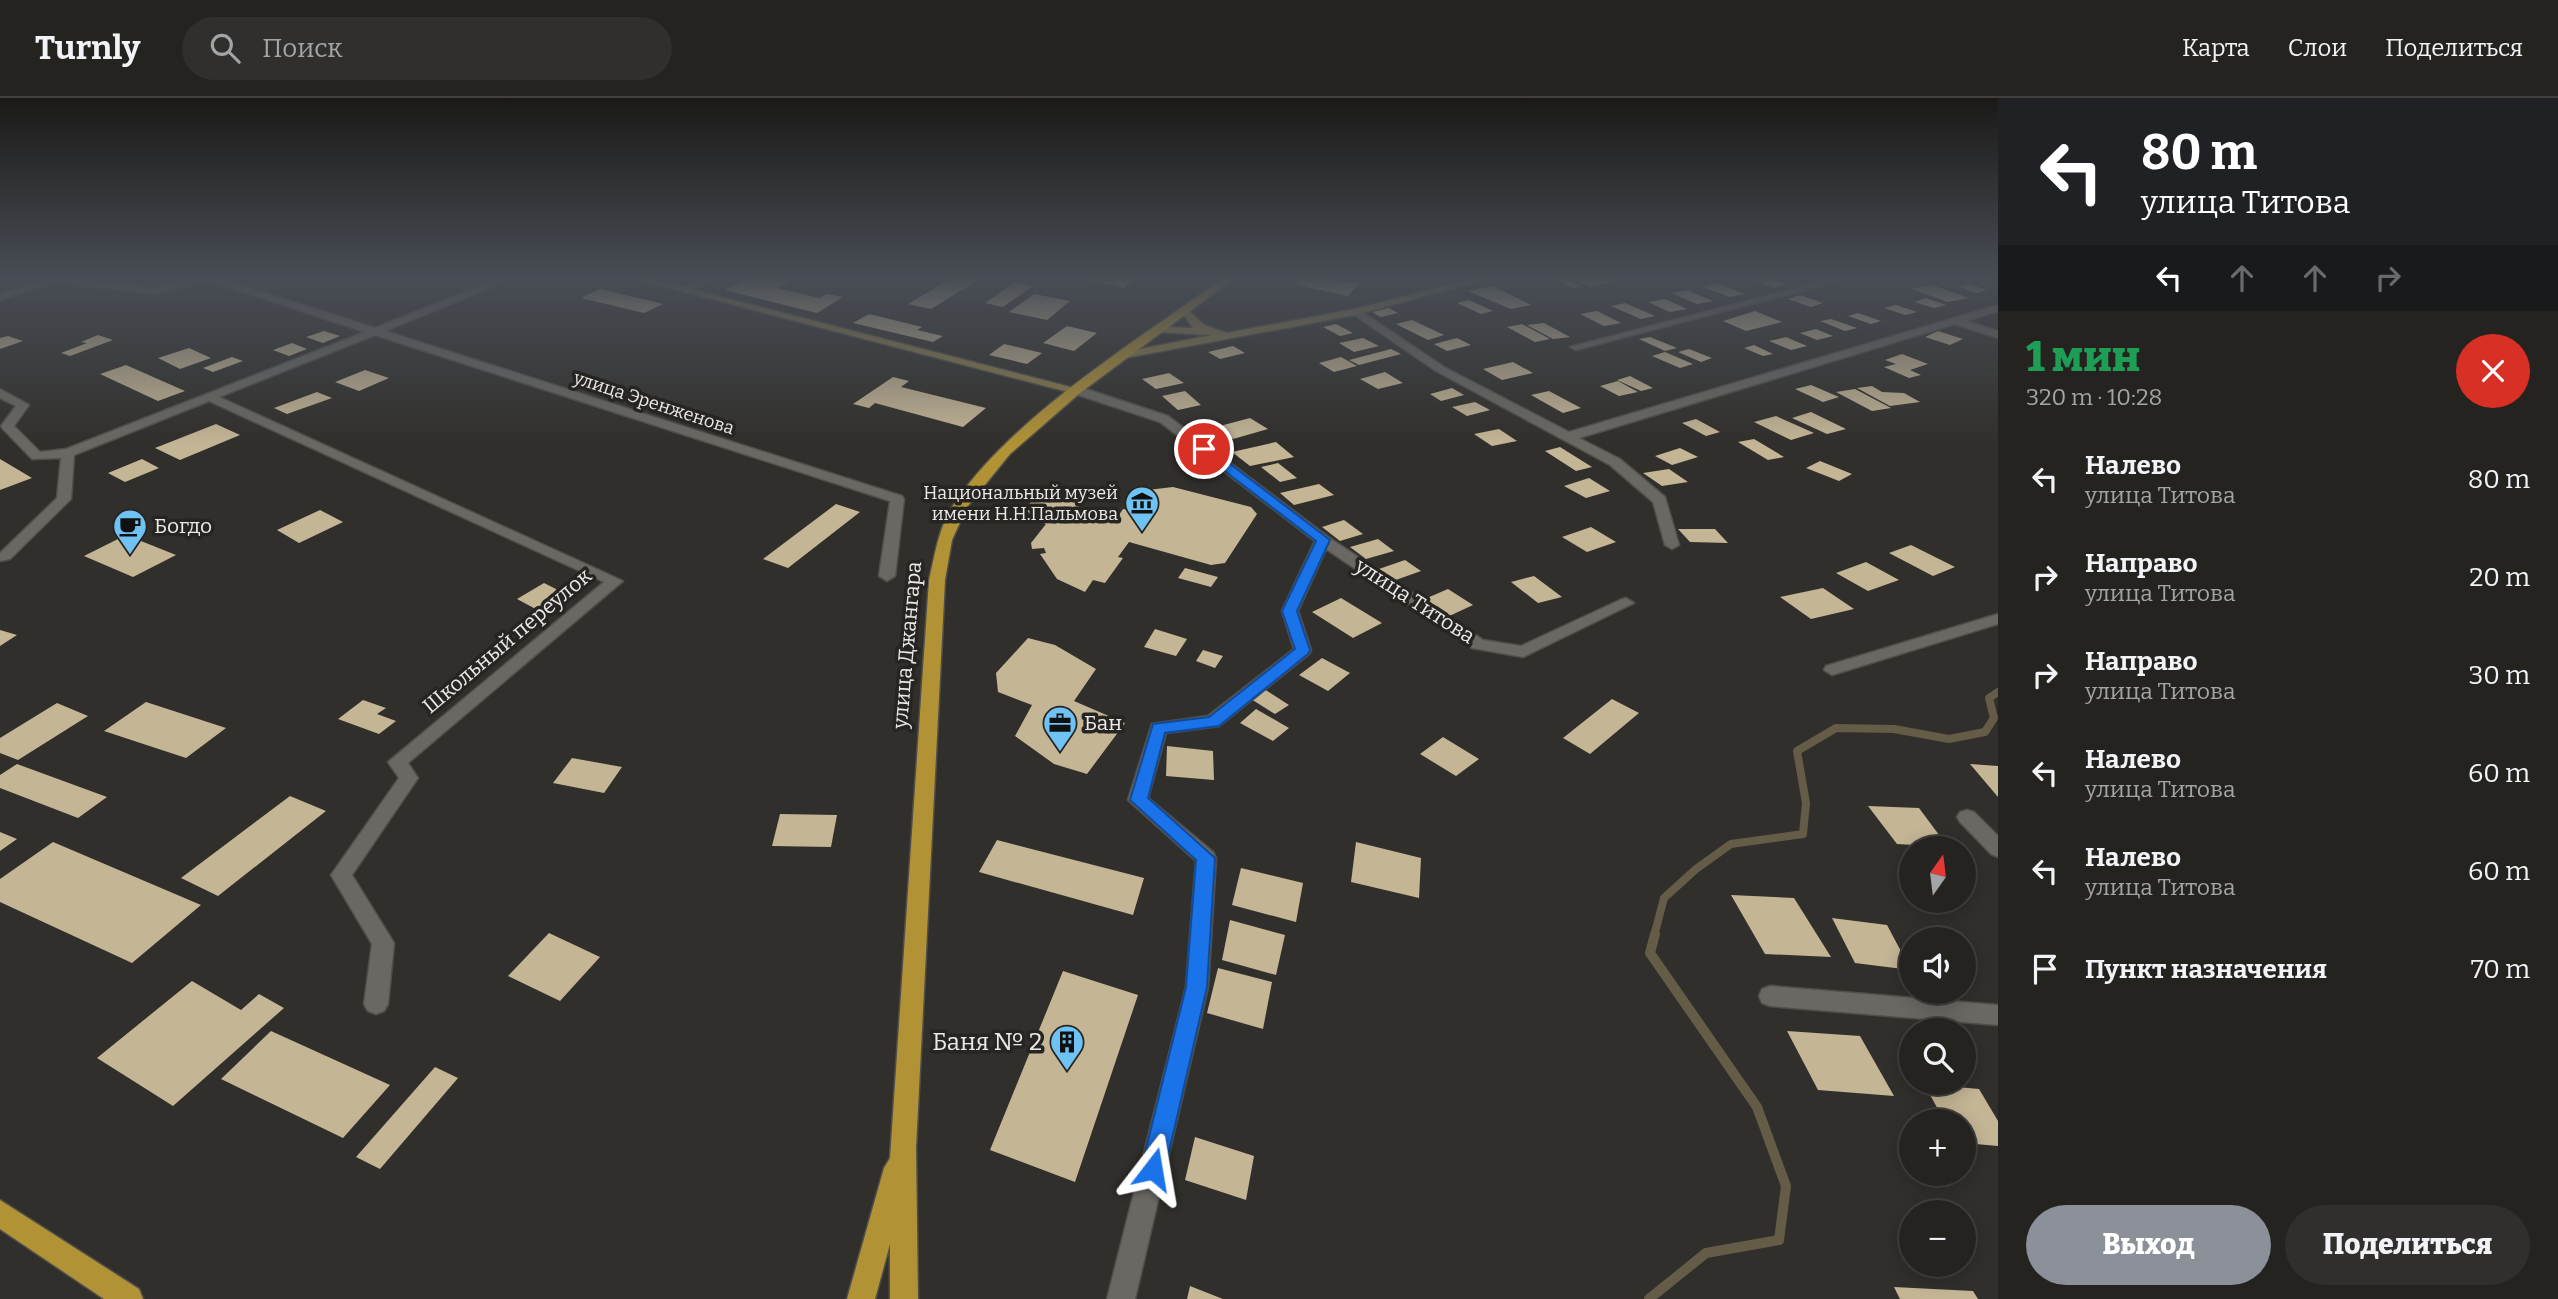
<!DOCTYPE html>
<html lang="ru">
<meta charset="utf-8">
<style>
:root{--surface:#252320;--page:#312f2d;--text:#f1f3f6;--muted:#a3a4a5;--line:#42403e;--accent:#8c9099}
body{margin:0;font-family:Bitter,serif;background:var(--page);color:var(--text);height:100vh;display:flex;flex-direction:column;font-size:26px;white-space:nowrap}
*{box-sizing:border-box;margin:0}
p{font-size:23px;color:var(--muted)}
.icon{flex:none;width:38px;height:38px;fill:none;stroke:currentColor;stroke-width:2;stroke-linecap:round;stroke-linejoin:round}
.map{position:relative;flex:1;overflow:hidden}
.details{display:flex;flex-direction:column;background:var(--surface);width:560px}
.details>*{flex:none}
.guide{background:#202124;color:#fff;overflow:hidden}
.needle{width:46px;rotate:14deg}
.tools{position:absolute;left:1899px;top:738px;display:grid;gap:14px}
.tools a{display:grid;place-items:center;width:77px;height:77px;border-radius:50%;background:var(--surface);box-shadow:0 4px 18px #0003,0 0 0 2px var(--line);font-size:35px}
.pin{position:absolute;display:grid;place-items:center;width:60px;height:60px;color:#fff;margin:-30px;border:4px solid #fff;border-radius:50%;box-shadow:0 2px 7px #0007}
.me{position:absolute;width:77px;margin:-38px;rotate:14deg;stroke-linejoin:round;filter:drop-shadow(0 0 5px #0008)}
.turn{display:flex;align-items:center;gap:24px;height:147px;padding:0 28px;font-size:32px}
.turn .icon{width:91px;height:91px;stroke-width:2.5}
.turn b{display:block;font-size:49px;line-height:60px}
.lanes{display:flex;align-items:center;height:66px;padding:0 28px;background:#0003;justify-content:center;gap:35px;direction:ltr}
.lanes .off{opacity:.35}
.round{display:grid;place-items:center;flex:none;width:74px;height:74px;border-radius:37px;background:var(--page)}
.overview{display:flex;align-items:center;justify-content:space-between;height:119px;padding:0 28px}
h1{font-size:42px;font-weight:800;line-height:52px;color:#1e9e55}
.primary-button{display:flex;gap:14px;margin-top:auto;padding:14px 28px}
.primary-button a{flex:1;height:80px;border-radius:42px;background:var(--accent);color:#fff;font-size:28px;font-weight:800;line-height:80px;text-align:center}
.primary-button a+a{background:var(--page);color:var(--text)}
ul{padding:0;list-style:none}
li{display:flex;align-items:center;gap:21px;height:98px;padding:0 28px}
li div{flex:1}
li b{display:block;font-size:26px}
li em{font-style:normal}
header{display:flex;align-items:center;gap:42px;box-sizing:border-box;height:98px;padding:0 35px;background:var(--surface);border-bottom:2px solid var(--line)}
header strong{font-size:33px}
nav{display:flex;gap:38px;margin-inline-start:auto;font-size:24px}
.search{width:490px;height:63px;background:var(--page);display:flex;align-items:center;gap:18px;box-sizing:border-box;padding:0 24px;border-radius:38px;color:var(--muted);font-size:26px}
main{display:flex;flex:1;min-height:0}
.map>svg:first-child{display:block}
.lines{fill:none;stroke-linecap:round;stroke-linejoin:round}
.stream-far1{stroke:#645c47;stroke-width:8}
.stream{stroke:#645c47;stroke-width:10}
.building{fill:#c4b595}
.street-casing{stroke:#504e4a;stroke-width:3}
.secondary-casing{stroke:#504e4a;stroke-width:3}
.primary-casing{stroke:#504e4a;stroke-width:3}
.street{fill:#6a6863;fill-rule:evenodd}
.secondary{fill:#8e7d4c;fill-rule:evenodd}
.primary{fill:#b19235;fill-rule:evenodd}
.route{fill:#1a73e8;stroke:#114b97;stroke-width:2}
.labels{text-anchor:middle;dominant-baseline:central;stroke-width:7;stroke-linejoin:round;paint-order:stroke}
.far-street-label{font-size:18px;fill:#ebe9e7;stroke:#272521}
.far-poi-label{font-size:18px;fill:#ebe9e7;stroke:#272521;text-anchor:end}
.poi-label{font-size:21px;fill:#ebe9e7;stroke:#272521;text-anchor:start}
.street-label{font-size:21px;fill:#ebe9e7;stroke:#272521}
.near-poi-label{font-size:24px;fill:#ebe9e7;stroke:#272521;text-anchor:end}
</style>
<header>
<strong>Turnly</strong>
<div class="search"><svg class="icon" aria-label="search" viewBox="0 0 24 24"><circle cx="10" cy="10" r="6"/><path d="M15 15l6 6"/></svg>Поиск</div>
<nav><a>Карта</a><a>Слои</a><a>Поделиться</a></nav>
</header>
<main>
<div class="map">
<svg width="1998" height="1201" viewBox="0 0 1998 1201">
<rect width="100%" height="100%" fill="#312f2b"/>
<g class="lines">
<path class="stream-far1" d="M1654 838 1664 800 1696 771 1731 746 1803 736 1806 705 1797 653 1836 630 1894 631 1949 641 1985 634 1994 620 1989 600 1998 594"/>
<path class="stream" d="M1649 1201 1706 1155 1779 1142 1786 1088 1757 1009 1650 855 1655 836"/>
</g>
<path class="building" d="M751 179H798L777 190 819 200 827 196 843 199 817 215 725 192Z
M953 179H983L931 211 908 206Z
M1077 179H1138L1124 190Z
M1297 179H1327L1360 186 1347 198 1294 186 1299 183Z
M1549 179H1561L1582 188 1573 190Z
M1565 179H1610L1618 182 1590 189Z
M1759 179H1766L1787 186 1774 190 1750 181Z
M1015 184 1033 188 1003 209 985 205Z
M1716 185 1744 196 1730 199 1702 189Z
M1969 186 1987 192 1977 195 1959 189Z
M1932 187 1969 200 1948 204 1911 191Z
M1493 188 1531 207 1511 211 1468 193Z
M600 191 663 206 644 215 581 200Z
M1687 192 1713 203 1697 206 1671 195Z
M1034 196 1070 203 1047 222 1009 214Z
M1800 197 1823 205 1811 209 1788 201Z
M1926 200 1946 207 1934 210 1914 204Z
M1665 201 1687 211 1670 214 1648 204Z
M1469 202 1493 213 1481 216 1457 205Z
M1625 205 1655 218 1641 221 1611 208Z
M1896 207 1917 214 1905 217 1884 210Z
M1389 210 1398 215 1381 219 1372 214Z
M1597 213 1621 225 1604 228 1580 216Z
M1755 213 1782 224 1746 233 1723 223Z
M1858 215 1881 223 1871 226 1848 218Z
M869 216 922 229 917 232 943 238 933 244 853 225Z
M1831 221 1857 230 1845 233 1820 223Z
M1412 222 1444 237 1428 242 1396 226Z
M1544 225 1570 239 1553 241 1527 227Z
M1336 226 1353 235 1340 238 1323 229Z
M1522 226 1550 241 1535 244 1507 229Z
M1067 228 1097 235 1074 253 1043 245Z
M1816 231 1833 238 1817 242 1800 235Z
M324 233 340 238 323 245 306 239Z
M1938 233 1963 241 1950 247 1925 239Z
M98 237 113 242 70 258 61 255 87 245 81 244Z
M8 238 23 243 0 251V240Z
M1650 239 1677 250 1665 253 1639 241Z
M1786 239 1807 248 1791 252 1769 243Z
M1363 240 1379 248 1354 254 1339 245Z
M1457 240 1471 247 1447 253 1434 246Z
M292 245 307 251 289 258 273 252Z
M1004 246 1042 255 1027 266 989 257Z
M1754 247 1773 256 1763 258 1744 250Z
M1233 248 1245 255 1220 261 1208 254Z
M189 250 211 260 180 271 158 260Z
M1391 251 1401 256 1359 267 1349 262Z
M1689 251 1712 260 1701 264 1678 254Z
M1665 254 1693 266 1680 270 1652 258Z
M1902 256 1928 266 1910 272 1921 277 1909 280 1884 269 1896 266 1885 262Z
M232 259 243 263 213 274 203 270Z
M1341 259 1357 268 1334 274 1319 265Z
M1513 264 1533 275 1502 282 1483 271Z
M126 267 185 293 158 303 100 276Z
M365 272 389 280 359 293 335 284Z
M1385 274 1403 285 1378 291 1360 281Z
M1169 275 1184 285 1156 291 1142 281Z
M1630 278 1653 290 1641 293 1617 282Z
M893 279 909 283 901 289 986 310 963 329 875 305 869 310 853 306Z
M1618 283 1638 294 1619 298 1600 288Z
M1811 287 1839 299 1823 304 1795 291Z
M1872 288 1882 294 1904 295 1920 304 1890 308 1857 290Z
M1452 290 1464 297 1441 303 1430 296Z
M1855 291 1891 310 1872 313 1836 294Z
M1185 293 1201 307 1178 312 1162 298Z
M1549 293 1581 310 1563 315 1531 297Z
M317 294 332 300 287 316 274 310Z
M1475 304 1490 312 1467 318 1452 309Z
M1811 314 1846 331 1827 336 1792 320Z
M1776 318 1814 335 1791 342 1754 324Z
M1250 320 1268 331 1233 341 1216 329Z
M1696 321 1720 334 1706 338 1682 325Z
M216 326 240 337 180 362 155 350Z
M1499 331 1517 343 1492 348 1474 336Z
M1754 341 1784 359 1768 362 1738 344Z
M1276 344 1294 359 1250 368 1232 354Z
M1560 349 1592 369 1576 373 1545 353Z
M1680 350 1698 359 1672 367 1655 358Z
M0 361 32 380 0 392Z
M142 361 159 370 125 384 108 375Z
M1820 363 1852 376 1839 383 1806 370Z
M1278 365 1297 380 1280 384 1261 369Z
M1669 371 1688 384 1662 388 1643 375Z
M1589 380 1610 393 1586 400 1564 388Z
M1319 386 1334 397 1294 407 1280 395Z
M1173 389 1251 409 1257 416 1225 465 1211 467 1129 444 1118 459 1123 460 1105 485 1093 482 1085 494 1057 481 1040 456 1046 455 1044 450 1032 451 1031 445 1046 426 1032 420 1026 410 1033 402 1057 398 1072 401 1080 410 1078 416 1095 419 1103 415 1119 417 1123 411 1129 412 1138 401 1134 399 1139 393Z
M836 406 860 414 788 470 763 461Z
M320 412 343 424 299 445 277 432Z
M1344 422 1363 436 1340 443 1322 429Z
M1591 429 1616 444 1587 454 1562 439Z
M1678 431H1715L1728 445 1690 444Z
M126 437 176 457 133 479 84 458Z
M1378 441 1394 453 1366 461 1350 449Z
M1911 447 1955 469 1933 478 1889 455Z
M1405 462 1421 473 1393 483 1376 472Z
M1866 464 1899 482 1868 493 1836 475Z
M1185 470 1218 479 1211 489 1178 480Z
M1534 478 1562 499 1538 505 1511 484Z
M544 485 572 499 545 516 517 501Z
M1823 490 1854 511 1811 521 1780 499Z
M1448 491 1473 507 1445 520 1420 503Z
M1341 500 1382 525 1353 540 1312 514Z
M1155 531 1187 541 1176 558 1144 549Z
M0 532 17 537 0 548Z
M1028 540 1055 547 1096 571 1074 603 1125 625 1087 676 1054 666 1015 638 1032 607 998 594 996 575Z
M1203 552 1223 558 1215 570 1196 563Z
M1322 560 1350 575 1328 593 1299 577Z
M1264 591 1289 607 1275 616 1251 601Z
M1612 601 1639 615 1590 656 1563 640Z
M363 602 386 610 377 616 396 623 379 636 338 621Z
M146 604 226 630 186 660 104 633Z
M57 605 88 618 18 662 0 655V640Z
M1256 611 1289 630 1273 643 1240 625Z
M1443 639 1479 661 1456 678 1420 656Z
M1167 648 1213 653 1214 682 1166 678Z
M572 660 622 669 604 695 553 685Z
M17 666 107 699 78 720 0 690V677Z
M1970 666 1998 668V699Z
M290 698 326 713 218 798 181 780Z
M1868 708 1919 710 1948 749 1897 746Z
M780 716 837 717 831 749 772 748Z
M0 734 17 741 0 753Z
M997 742 1144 780 1133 817 979 774Z
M53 744 201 807 132 865 0 804V781Z
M1356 744 1421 760 1419 800 1351 784Z
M1241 770 1303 785 1296 824 1232 807Z
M1731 797 1794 800 1831 859 1765 856Z
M1832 820 1887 827 1911 872 1855 865Z
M1230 822 1285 837 1276 877 1222 862Z
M549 835 600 859 560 903 508 878Z
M1218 870 1272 884 1263 931 1207 915Z
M1063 873 1138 897 1075 1084 990 1052Z
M192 883 241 912 259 896 284 910 173 1008 97 960Z
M271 933 390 987 343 1040 221 981Z
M1787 933 1860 938 1894 998 1818 992Z
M435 969 458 980 380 1071 356 1059Z
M1924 986 1979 991 1998 1023V1048L1964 1045V1024H1945Z
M1195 1039 1254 1058 1246 1102 1185 1082Z
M1190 1188 1223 1201H1187Z
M1894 1189 1973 1193 1978 1201H1900Z"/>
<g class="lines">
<g class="street-casing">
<path id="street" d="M50 179 155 190 196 179H216L375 230 503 179H517L385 233 902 398 904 401 895 478 887 483 879 478 890 403 375 237 219 299 623 483 408 665 418 680 352 777 394 845 388 906 384 913 376 916 368 913 364 906 372 846 331 777 399 680 388 664 604 484 209 303 74 357 71 401 10 461 0 463V455L57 400 61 360 32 361 3 331 1 328 16 308 0 300V291L29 307 14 328 40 354 66 351 365 234 206 182 155 196 55 184 0 202V196Z
M706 179H719L687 194 678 192Z
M1839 179H1855L1576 252 1570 249Z
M1998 207V213L1966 223 1998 233V240L1955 226 1579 340 1620 361 1665 399 1679 447 1672 451 1665 447 1653 404 1610 367 1436 273 1350 214 1359 212 1444 269 1569 334Z
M1072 289H1080L1168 318 1328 439 1483 542 1521 548 1620 502 1626 500 1634 505 1523 559 1472 550 1326 451 1298 513 1311 552 1309 556 1219 628 1166 635 1148 700 1213 754 1216 760 1208 889 1135 1201H1107L1186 889 1196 763 1128 702 1152 626 1208 618 1294 551 1282 513 1315 443 1160 324 1072 295Z
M1998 516V526L1832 577 1824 572 1826 568Z
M1967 712 1974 714 1998 738V759L1991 756 1960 724 1957 719 1960 714Z
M1770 888 1998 907V927L1770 908 1762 905 1759 898 1762 891Z"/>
</g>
<g class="secondary-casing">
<path id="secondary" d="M627 179H644L1082 292 1076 296Z
M1480 179H1496L1355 217 1125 260 1119 257 1125 254 1212 237 1156 234 1155 232 1160 229 1193 230 1181 213 1186 210 1204 227 1227 235 1355 211Z"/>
</g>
<g class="primary-casing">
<path id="primary" d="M1225 179H1236L1080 295 1010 356 967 409 952 442 945 482 916 1050 918 1201H890V1146L875 1201H847L884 1070 890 1060 929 482C935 456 939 428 954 406 1014 317 1138 242 1225 179Z
M0 1102 139 1191 143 1201H104L0 1131Z"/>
</g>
<use href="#street" class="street"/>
<use href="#secondary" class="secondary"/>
<use href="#primary" class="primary"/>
</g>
<linearGradient id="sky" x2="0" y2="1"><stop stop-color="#1b1a18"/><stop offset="0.52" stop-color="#484d55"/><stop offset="1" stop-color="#484d55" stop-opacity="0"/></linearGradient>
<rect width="1998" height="347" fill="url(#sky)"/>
<path class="route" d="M1200 349H1208L1330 442 1297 513 1310 552 1308 556 1219 628 1165 635 1148 700 1215 760 1207 889 1165 1071 1161 1079 1153 1083 1144 1079 1141 1071 1186 889 1196 762 1130 702 1153 626 1209 619 1295 551 1282 513 1316 443 1200 354Z"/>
<defs>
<g id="museum-pin" transform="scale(1.75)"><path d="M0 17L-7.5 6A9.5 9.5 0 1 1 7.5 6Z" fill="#6fc2f4" stroke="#272521"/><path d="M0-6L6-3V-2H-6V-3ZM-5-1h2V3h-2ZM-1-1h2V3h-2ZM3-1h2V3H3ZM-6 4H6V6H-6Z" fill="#111"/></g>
<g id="cafe-pin" transform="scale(1.75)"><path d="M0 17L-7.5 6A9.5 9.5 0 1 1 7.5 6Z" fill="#6fc2f4" stroke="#272521"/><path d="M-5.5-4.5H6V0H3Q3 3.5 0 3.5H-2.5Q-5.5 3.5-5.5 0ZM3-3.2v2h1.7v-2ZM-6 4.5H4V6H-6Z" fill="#111"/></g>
<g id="office-pin" transform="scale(1.75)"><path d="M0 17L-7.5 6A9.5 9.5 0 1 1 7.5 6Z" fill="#6fc2f4" stroke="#272521"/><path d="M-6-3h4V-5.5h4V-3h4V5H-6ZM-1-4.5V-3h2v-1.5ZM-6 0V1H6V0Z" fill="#111"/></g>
<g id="building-pin" transform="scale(1.75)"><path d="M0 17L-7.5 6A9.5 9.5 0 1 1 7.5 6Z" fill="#6fc2f4" stroke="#272521"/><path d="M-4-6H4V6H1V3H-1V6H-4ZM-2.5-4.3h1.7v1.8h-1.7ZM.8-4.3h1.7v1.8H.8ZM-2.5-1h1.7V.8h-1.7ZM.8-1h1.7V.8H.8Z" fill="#111"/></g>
</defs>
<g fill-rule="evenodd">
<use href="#museum-pin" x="1142" y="405"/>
<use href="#cafe-pin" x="130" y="428"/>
<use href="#office-pin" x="1060" y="625"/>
<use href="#building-pin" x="1067" y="944"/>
</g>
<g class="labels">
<g class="far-street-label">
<text transform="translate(654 305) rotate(18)">улица Эренженова</text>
</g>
<g class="far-poi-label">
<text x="1118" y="395">Национальный музей<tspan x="1118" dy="21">имени Н.Н.Пальмова</tspan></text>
</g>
<g class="poi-label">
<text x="154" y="428">Богдо</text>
<text x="1084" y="625">Бан</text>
</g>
<g class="street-label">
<text transform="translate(1415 503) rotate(33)">улица Титова</text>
<text transform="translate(507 543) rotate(-40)">Школьный переулок</text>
<text transform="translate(907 547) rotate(-85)">улица Джангара</text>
</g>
<g class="near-poi-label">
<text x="1042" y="944">Баня № 2</text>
</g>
</g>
</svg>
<div class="tools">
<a><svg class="needle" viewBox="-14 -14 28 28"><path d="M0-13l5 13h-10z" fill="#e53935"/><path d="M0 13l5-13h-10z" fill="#a3a4a5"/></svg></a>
<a><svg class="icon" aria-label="sound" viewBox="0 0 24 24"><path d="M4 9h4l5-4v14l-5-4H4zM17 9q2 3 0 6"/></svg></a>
<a><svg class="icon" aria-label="search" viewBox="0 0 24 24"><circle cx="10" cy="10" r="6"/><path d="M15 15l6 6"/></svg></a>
<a>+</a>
<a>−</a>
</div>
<div class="pin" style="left:1204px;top:351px;background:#d93025"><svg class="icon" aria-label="arrive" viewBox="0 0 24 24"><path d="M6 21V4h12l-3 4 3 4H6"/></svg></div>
<svg class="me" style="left:1153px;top:1071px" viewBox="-20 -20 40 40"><path d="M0-17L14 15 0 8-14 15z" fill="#1a73e8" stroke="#fff" stroke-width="4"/></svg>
</div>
<section class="details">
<div class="guide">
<div class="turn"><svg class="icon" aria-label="left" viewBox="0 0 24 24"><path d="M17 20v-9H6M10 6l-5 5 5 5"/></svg><div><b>80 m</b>улица Титова</div></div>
<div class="lanes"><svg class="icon" aria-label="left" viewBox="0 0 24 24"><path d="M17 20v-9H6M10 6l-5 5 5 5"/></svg><svg class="icon off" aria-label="ahead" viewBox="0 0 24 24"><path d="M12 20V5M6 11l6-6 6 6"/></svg><svg class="icon off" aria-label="ahead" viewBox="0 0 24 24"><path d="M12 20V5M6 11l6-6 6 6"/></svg><svg class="icon off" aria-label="right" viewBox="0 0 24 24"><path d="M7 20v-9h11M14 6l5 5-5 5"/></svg></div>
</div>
<div class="overview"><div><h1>1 мин</h1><p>320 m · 10:28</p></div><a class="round" style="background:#d93025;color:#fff"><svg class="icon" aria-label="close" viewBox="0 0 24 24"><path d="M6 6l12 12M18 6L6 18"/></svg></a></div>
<ul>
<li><svg class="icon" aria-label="left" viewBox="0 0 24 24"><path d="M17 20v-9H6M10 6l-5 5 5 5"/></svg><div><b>Налево</b><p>улица Титова</p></div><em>80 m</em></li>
<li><svg class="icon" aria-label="right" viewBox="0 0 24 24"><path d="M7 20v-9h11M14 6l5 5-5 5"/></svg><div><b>Направо</b><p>улица Титова</p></div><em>20 m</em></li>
<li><svg class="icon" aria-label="right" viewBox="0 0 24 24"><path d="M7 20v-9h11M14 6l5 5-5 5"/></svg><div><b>Направо</b><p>улица Титова</p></div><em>30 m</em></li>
<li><svg class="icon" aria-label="left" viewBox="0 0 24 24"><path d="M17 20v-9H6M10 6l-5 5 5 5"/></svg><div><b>Налево</b><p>улица Титова</p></div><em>60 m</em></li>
<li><svg class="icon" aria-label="left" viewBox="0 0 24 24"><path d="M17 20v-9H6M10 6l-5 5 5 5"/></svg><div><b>Налево</b><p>улица Титова</p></div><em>60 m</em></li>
<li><svg class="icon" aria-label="arrive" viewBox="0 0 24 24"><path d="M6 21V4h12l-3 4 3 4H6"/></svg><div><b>Пункт назначения</b></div><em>70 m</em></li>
</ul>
<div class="primary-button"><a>Выход</a><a>Поделиться</a></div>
</section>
</main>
